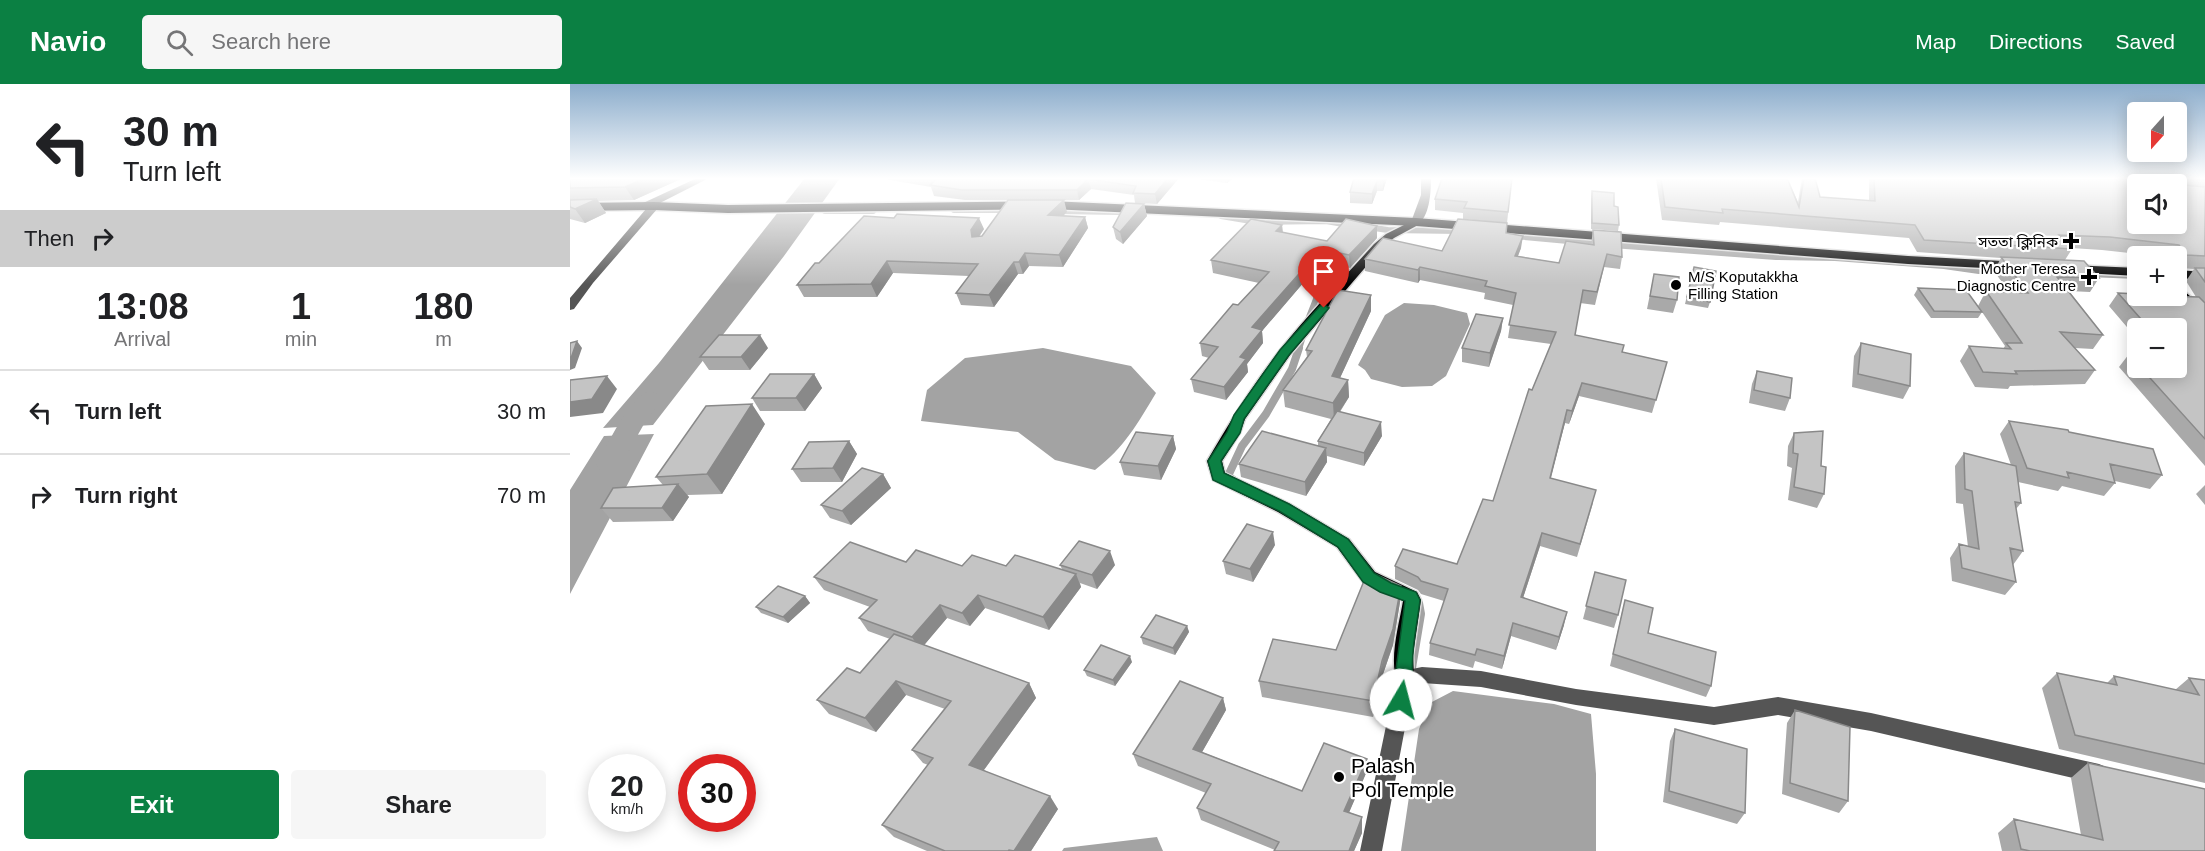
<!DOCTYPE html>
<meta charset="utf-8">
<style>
:root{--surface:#fff;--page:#f6f6f6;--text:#202124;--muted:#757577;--line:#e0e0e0;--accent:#0b8043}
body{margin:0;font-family:Arial,"Noto Sans Bengali",sans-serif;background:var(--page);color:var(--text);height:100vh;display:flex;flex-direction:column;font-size:22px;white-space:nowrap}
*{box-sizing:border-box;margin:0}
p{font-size:20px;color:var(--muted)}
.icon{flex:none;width:33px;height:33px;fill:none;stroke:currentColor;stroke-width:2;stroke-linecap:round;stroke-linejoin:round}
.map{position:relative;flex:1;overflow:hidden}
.details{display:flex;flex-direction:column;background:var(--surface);width:570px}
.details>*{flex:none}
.hud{background:#fff;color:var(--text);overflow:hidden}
.needle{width:39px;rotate:201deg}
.tools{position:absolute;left:1557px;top:18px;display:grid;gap:12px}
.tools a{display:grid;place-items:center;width:60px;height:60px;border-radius:6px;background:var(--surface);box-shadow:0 3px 15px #0003;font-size:30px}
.speed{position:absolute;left:18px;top:670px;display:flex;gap:12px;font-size:30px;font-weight:700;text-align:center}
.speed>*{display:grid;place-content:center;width:78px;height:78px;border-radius:50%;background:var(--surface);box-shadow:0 3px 15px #0003;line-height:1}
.speed small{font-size:15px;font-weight:400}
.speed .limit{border:9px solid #d22;background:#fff;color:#111}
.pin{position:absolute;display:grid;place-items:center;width:51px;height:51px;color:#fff;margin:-62px -26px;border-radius:50% 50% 50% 0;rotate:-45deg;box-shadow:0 0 6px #0007}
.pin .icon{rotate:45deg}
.me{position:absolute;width:66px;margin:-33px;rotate:8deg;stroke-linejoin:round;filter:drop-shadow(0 0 4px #0008)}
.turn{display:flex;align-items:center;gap:21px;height:126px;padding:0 24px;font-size:27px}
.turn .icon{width:78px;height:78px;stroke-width:2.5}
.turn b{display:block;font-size:42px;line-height:51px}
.then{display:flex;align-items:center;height:57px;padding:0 24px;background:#0003;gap:12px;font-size:22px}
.eta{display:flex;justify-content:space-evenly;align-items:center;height:102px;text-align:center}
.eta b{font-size:36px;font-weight:800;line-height:42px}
.primary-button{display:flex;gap:12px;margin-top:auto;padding:12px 24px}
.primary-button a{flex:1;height:69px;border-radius:6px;background:var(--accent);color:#fff;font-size:24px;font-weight:800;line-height:69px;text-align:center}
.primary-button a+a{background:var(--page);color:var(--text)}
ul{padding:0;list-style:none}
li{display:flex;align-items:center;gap:18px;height:84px;padding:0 24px;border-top:2px solid var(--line)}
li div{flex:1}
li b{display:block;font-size:22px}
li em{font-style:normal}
header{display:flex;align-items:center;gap:36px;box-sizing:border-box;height:84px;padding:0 30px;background:var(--accent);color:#fff}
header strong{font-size:28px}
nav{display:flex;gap:33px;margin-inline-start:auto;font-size:21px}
.search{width:420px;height:54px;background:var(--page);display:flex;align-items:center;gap:15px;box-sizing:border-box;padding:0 21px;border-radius:6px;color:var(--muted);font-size:22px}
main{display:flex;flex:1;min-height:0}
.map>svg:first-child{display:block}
.water{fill:#a3a3a3}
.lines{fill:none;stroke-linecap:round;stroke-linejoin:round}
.stream-far2{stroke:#a3a3a3;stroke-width:6}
.stream-far1{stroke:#a3a3a3;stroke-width:8}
.stream{stroke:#a3a3a3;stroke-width:10}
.canal{fill:#a3a3a3;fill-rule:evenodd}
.major-casing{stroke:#dbdbdb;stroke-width:3}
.highway-casing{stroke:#dbdbdb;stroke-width:3}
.minor{fill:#555;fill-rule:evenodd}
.major{fill:#000;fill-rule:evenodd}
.highway{fill:#000;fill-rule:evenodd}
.wall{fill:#a9a9a9}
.shaded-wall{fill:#898989}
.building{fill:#c4c4c4;stroke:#898989;stroke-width:1.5;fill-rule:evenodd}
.route{fill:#0b8043;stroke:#07532c;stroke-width:1.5}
.poi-dot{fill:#000;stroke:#fff;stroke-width:2}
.labels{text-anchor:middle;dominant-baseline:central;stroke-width:4.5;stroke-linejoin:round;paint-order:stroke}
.far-poi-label{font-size:15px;fill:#000;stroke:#fff;text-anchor:end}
.near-poi-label{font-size:21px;fill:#000;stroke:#fff;text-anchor:start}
</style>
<header>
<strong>Navio</strong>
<div class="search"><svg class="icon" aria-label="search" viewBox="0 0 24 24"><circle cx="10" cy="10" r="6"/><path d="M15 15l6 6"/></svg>Search here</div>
<nav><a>Map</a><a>Directions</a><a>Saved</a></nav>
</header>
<main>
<section class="details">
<div class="hud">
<div class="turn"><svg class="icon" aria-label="left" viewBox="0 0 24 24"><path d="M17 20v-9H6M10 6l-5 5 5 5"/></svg><div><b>30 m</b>Turn left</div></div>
<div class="then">Then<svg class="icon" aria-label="right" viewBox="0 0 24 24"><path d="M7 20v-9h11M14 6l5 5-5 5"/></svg></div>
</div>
<div class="eta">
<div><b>13:08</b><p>Arrival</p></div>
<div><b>1</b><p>min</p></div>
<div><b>180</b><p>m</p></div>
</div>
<ul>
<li><svg class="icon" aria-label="left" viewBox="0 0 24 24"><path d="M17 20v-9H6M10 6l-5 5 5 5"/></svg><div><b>Turn left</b></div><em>30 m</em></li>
<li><svg class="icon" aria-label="right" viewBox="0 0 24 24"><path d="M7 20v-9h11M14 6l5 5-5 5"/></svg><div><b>Turn right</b></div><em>70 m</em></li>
</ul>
<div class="primary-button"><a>Exit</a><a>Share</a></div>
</section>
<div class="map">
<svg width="1635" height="767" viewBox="0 0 1635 767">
<rect width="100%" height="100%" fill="#fff"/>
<path class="water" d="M235 94H270L214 172 83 341 33 344 89 279Z
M834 219 864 221 897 229 900 240 876 292 862 302 832 303 801 295 795 286 788 281 815 231Z
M473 264 561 282 586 309C568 339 554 364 525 386L485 376 448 348 351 337 357 306 395 274Z
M84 350 0 510V406L34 352Z
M883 607 984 620 1021 630 1026 690V767H831L849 645 860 619Z
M587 753 593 767H492L494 764Z"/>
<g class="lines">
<path class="stream-far2" d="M384 126H438
M255 127H303
M486 127 552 128
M651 132 687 138 756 137 779 141
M797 143 818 146 890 147
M944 152 1031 160
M1042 161 1206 173 1265 174 1374 182 1409 187 1434 186
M1518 190 1568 192
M1606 194 1635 196
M737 238 746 215 751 180 749 177 752 172
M729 265 734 249"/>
<path class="stream-far1" d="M665 397 658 392 672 362 696 330 722 285 729 264"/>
<path class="stream" d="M841 584 850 530 848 519"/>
<path class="canal" d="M80 307 88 310 92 315 74 340 48 386 39 389 30 386 26 380C38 361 59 313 80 307Z"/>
<g class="major-casing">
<path id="major" d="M846 135 851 138 850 140 824 154 812 164 720 271 675 335 670 349 652 377 655 389 720 420 779 455 805 488 847 508 851 516 843 571 844 594 842 600 835 602 828 600C818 577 829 541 833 517L793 498 767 463 708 428 643 396 637 377C659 339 682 302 710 266 739 229 773 195 804 160L816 150Z
M1606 200 1635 225V236L1631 235 1606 210Z"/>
</g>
<g class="highway-casing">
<path id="highway" d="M480 117 846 134 1338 172 1452 178 1459 182 1452 186 1338 180 846 142 480 125 158 129 84 126 0 127V119L84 118 158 121Z
M1500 181 1568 184V192L1495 188 1493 185Z
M1606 186 1635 188V196L1606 194Z"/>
</g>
<path class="minor" d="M127 94H139L88 120V124L23 199 4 225 0 226V214L76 125 71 124V120Z
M851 94H861C861 107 860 135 846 141L841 138 851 111Z
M852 583 911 587 1006 605 1144 623 1208 613 1301 629 1529 680 1536 683 1539 690 1536 697 1529 700 1301 647 1208 631 1144 641 1006 621 911 603 852 599 843 601 812 767H790L826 594 828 588Z"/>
<use href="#major" class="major"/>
<use href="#highway" class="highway"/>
</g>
<path class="wall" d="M0 94H113L64 116 28 117 36 129 15 139 0 135Z
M309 94H609L587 120 565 119 564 111 521 105 509 116H447L497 128 493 132 515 133 518 144 493 183 459 182 453 190H448L424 223 391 221 386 209 399 192 323 189 307 213H234L227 201 249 179 414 145 409 153 412 152 438 116H395L364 112 361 103Z
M620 94H663L657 99Z
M784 94H817L813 107H807L802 120 780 119V108Z
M942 94 937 139 893 135V129L865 126V115Z
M1086 94H1217L1228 118 1232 94H1245L1250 113 1299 117V94H1635V382L1549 283 1559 270H1568V284H1606V244H1568V256L1539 222 1548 209 1626 213 1616 197 1624 185 1607 184 1606 172H1587L1532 166 1501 164 1502 165 1495 176 1529 194 1520 208 1499 207 1533 251 1523 265 1505 264 1525 286 1515 300 1440 302 1438 305 1405 303 1390 277 1399 262 1433 265 1435 262 1408 222 1416 207 1439 208 1424 187 1431 174 1347 168 1339 154 1150 138 1149 141 1092 136Z
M1022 107 1049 141 1048 147 1021 145V114Z
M574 120 577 132 553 160 546 155 543 143Z
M712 141 713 149 757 157 807 154 780 184 752 177 692 247 693 259 677 280 678 288 656 316 624 308 621 295 639 274 632 272 630 259 668 221 689 199 643 189 641 176Z
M1023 146 1052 173 1050 185 1034 183 1025 221 1010 219 1005 251 1052 268 1097 278 1082 329 1009 312 999 340 995 339 981 394 1023 419 1007 473 970 462 953 514 994 541 986 566 941 552 932 585 905 577 903 584 859 571 860 559 874 517 851 510 848 506 825 495V482L887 480 923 417 962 306 981 260 938 254 943 221 914 215 915 209 850 196 848 199 795 187V175L872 167 936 149 951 164 948 172 989 179 1021 161Z
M1124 183 1140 218 1138 224 1115 220Z
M1084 190 1107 216 1103 229 1077 225Z
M1348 204 1412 228 1408 234H1361L1344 211Z
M801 211V227L770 294 778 296 779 313 770 328 812 352 794 382 757 372V378L736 412 671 393 669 380 748 362V357L761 335 715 323 713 306 737 273 736 266Z
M933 234 931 247 919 283 892 278V264Z
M1291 259 1340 302 1333 315 1282 303 1284 272Z
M198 264 180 286H139L130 273Z
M1187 287 1220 314 1215 327 1179 319 1182 300Z
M244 290 252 304 235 327H190L182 314Z
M1439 337 1499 348 1592 391 1580 405 1545 397V399L1534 412 1492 402 1488 407 1448 398 1451 419 1446 425 1453 467 1443 481 1446 498 1435 511 1382 497 1380 474 1389 460 1398 463 1393 420 1386 419 1385 382 1394 369 1441 381 1430 350Z
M195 340 152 410 117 411 119 413 103 437 43 438 31 424 93 401 86 393Z
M1224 349 1251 382 1254 410 1247 424 1218 416 1222 384 1217 382 1218 362Z
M603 352 606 365 591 396 554 391 550 378Z
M279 357 287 370 272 398H231L222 385Z
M313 390 321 404 281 441 260 434 251 421Z
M1635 401V421L1626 410Z
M705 461 683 498 656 490 653 477Z
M336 478 392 482H436L492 485 490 481H545L527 505 510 499 511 503 479 546 415 524 400 542 377 534 354 561 459 599 466 614 414 686 488 725 461 767H357L324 753 312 741 358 681 353 679 342 666 375 625 336 611 306 648 259 630 247 616 290 589 320 555 298 547 289 534 300 523 254 506 244 493Z
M1025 488 1048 531 1044 544 1013 535Z
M235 512 240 519 218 539 191 529 186 523Z
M1055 516 1078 549 1141 602 1136 613 1040 582 1052 528Z
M830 518 823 561 812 593 803 633 692 613 689 597 766 566Z
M617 542 619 548 605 571 573 560 571 553Z
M562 578 545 602 517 592 514 586Z
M1487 589 1537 599 1544 592 1605 606 1619 594 1635 596V699L1489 665 1472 604Z
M653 614 656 626 632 668 732 707 797 687 779 728 792 733V749L784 767H704L705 766 631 736 627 724 636 709 568 682 563 670Z
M1225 626 1278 717 1269 729 1212 710 1217 639Z
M1105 645 1175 729 1167 740 1093 718 1100 657Z
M1518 679 1635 767H1432L1428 749 1444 735 1511 751 1501 694Z"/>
<path class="shaded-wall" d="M75 94H113L64 116 55 103Z
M598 94H609L587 120 585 110Z
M657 94H663L657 99Z
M814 94H817L813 107V97Z
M518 95 521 105 509 116 507 106Z
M807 97V107L802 120V110Z
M27 115 36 129 15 139 5 125Z
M494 116 497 128 481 143 478 131Z
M574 120 577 132 553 160 550 148Z
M515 133 518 144 493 183 489 171Z
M409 134 414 145 405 158 402 153 401 146Z
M712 141 713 153 706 147Z
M807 142V154L780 184 779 171Z
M953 152 951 164 943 184 945 172Z
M751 165 752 177 692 247 693 259 677 280 678 288 656 316 654 303 670 273 682 243Z
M455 169 459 182 453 190 449 178Z
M317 177 323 189 307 213 301 200Z
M444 178 448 190 424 223 419 211Z
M850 183V196L848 199V186Z
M801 211V227L763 309 762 292Z
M933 234 931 247 919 283 920 269Z
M190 251 198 264 180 286 171 273Z
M7 257 12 264 5 284 0 286V277Z
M244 290 252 304 235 327 226 314Z
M37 292 47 305 33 329 0 333V318Z
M778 296 779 313 764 336 763 319Z
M1012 299 1009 312 999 340 1002 327Z
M182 320 195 340 152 410 137 390Z
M997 326 995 339 977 407 980 394Z
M811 338 812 352 794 382V369Z
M603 352 606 365 591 396 588 382Z
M279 357 287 370 272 398 263 384Z
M756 364 757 378 736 412 735 398Z
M313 390 321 404 281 441 272 427Z
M108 400 119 413 103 437 92 424Z
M703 448 705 461 683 498 680 485Z
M972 449 970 462 949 526 951 513Z
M540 467 545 481 527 505 522 491Z
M506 490 511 503 479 546 473 533Z
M831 502 830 518 823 561 812 593 803 633V617Z
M408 511 415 524 400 542 392 529Z
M235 512 240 519 218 539 213 533Z
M370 521 377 534 350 566 342 553Z
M997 528 994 541 986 566 989 553Z
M943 539 941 552 932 585 934 572Z
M617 542 619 548 605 571 603 564Z
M560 572 562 578 545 602 543 596Z
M326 597 336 611 306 648 295 634Z
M459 599 466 614 408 694 399 681Z
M653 614 656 626 627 677 623 665Z
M797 675V687L775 738 774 727Z
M480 712 488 725 461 767H444Z
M792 733V749L784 767H779Z"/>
<path class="building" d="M0 94H75L55 103 0 104Z
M363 94H598L585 110 563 109 566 102 518 95 507 106H392L360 101 368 94Z
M784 94H814L813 97H807L802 110 780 108Z
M872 94H942L938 128 894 124 897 118 865 115Z
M1091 94H1217L1229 123 1234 94H1245L1250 113 1305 117 1304 94H1536L1576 97 1578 95V94H1613L1614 101 1635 103V172L1616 171 1609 161 1540 153 1489 151 1502 165 1354 156 1345 141 1152 125 1153 129 1095 123ZM1568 100H1606V140H1568Z
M1022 107 1044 109V122L1048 123 1049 141 1022 139Z
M27 115 5 125 0 123V116Z
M438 116H494L478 131 515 133 489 171 455 169 449 178H444L419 211 386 209 408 180 317 177 301 200 227 201 245 179H249L294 132 324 134 327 130 409 134 401 146 402 153 412 152Z
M556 119 574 120 550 148 543 143Z
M681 135 712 141 706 147 757 157 776 135 807 142 779 171 751 165 682 243 692 246 670 273 676 275 654 303 621 295 648 263 630 259 663 220 668 221 699 188 641 176Z
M888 135 937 139 936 149 953 152 945 172 989 179 996 157 1024 161 1023 146 1051 148 1052 173 1037 170 1027 208 1013 206 1005 251 1054 261 1052 268 1097 278 1086 316 1012 299 1002 327 997 326 980 394 1026 406 1010 460 972 449 951 513 997 528 989 553 943 539 934 572 907 565 905 571 860 559 878 505 851 497 848 493 825 482 833 465 887 480 913 415 923 417 959 305 962 306 986 248 939 241 946 209 915 202 917 197 850 183 848 186 795 175 813 154 872 167Z
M1431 173 1514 177 1529 194 1487 193 1533 251 1490 248 1525 286 1445 287 1447 290 1413 288 1399 262 1441 265 1436 259H1452L1416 207 1458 209Z
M1124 183 1146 187 1140 218 1117 213Z
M1625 184H1635V198Z
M1084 190 1109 193 1107 216 1080 212Z
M1348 204 1396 206 1412 228 1364 227Z
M768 206 801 211 762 292 778 296 763 319 713 306 742 267 736 266Z
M1548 209 1568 210V212H1594L1629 213 1635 219V355L1571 284H1606V244H1579Z
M906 230 933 234 920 269 892 264Z
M149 251H190L171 273H130Z
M7 257 0 277V259Z
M1291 259 1341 270 1340 302 1288 290Z
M1559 270H1568V279Z
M1187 287 1222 294 1220 314 1184 306Z
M200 290H244L226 314H182Z
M37 292 22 315 0 318V296Z
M182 320 137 390 86 393 136 322Z
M767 327 811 338 794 369 748 357Z
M1439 337 1498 346 1499 348 1583 365 1592 391 1540 380 1545 399 1497 388 1499 394 1457 384Z
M692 347 756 364 735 398 669 380Z
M1253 347 1251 382 1256 383 1254 410 1224 403 1228 370 1223 369 1224 349Z
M566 348 603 352 588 382 550 378Z
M279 357 263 384 222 385 239 358Z
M1394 369 1446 382 1451 419 1445 418 1453 467 1440 464 1446 498 1392 484 1389 460 1409 465 1402 407 1395 405Z
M292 384 313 390 272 427 251 421Z
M108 400 92 424H31L43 404Z
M677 440 703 448 680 485 653 477Z
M509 457 540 467 522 491 490 481Z
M280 458 336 478 346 466 392 482 402 471 436 482 445 471 506 490 473 533 408 511 392 529 370 521 342 553 289 534 307 516 244 493Z
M798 487 831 502 823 545 812 577 803 617 689 597 703 555 766 566Z
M1025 488 1056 496 1048 531 1016 522Z
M208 502 235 512 213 533 186 523Z
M1055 516 1083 524 1078 549 1146 568 1141 602 1043 570Z
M586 531 617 542 603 564 571 553Z
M324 550 459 599 399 681 480 712 444 767 439 766 438 767H375L312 741 363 674 342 666 381 617 326 597 295 634 247 616 277 584 290 589Z
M531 561 560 572 543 596 514 586Z
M1487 589 1547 601 1544 592 1629 611 1619 594 1635 596V680L1505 651Z
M610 597 653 614 623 665 732 707 754 659 797 675 774 727 792 733 779 767H704L709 758 627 724 641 700 563 670Z
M1225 626 1280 643 1278 717 1220 699Z
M1105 645 1177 665 1175 729 1099 707Z
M1518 679 1635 705V767H1460L1451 765 1444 735 1533 756Z"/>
<linearGradient id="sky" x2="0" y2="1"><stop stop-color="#8cadcc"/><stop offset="0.47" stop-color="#fff"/><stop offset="1" stop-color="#fff" stop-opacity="0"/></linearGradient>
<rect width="1635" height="201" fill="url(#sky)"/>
<path class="route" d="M754 221 759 224 719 271 674 335 670 349 651 377 654 389 719 420 778 455 804 489 821 499 846 508 850 516C848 534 844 552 843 569 841 587 845 605 837 622L831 624 824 622 822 616 835 517 810 508 793 498 768 463 709 427 643 396 638 377 657 348 664 331 710 266 750 222Z"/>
<g class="poi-dot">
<path d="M1498 148h6v6h6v6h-6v6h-6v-6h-6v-6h6z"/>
<path d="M1516 184h6v6h6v6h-6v6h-6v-6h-6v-6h6z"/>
<circle cx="1106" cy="201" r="6"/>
<circle cx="769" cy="693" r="6"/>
</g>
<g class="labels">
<g class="far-poi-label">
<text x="1488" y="157">সততা ক্লিনিক</text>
<text x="1506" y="184">Mother Teresa<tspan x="1506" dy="17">Diagnostic Centre</tspan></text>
<text x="1118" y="192" text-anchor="start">M/S Koputakkha<tspan x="1118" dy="17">Filling Station</tspan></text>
</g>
<g class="near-poi-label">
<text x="781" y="681">Palash<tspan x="781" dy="24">Pol Temple</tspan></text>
</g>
</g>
</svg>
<div class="tools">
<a><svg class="needle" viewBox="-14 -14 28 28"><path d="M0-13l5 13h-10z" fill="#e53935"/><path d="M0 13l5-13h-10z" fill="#757577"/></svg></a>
<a><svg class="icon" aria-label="sound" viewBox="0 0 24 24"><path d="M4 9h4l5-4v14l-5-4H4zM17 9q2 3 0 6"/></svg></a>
<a>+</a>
<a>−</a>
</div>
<div class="speed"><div>20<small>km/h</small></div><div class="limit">30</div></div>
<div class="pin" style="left:754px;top:224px;background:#d93025"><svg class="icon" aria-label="arrive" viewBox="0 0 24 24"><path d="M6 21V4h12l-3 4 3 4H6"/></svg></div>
<svg class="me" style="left:831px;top:616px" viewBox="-20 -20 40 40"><circle r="19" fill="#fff"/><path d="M0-13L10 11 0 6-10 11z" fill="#0b8043"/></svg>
</div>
</main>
